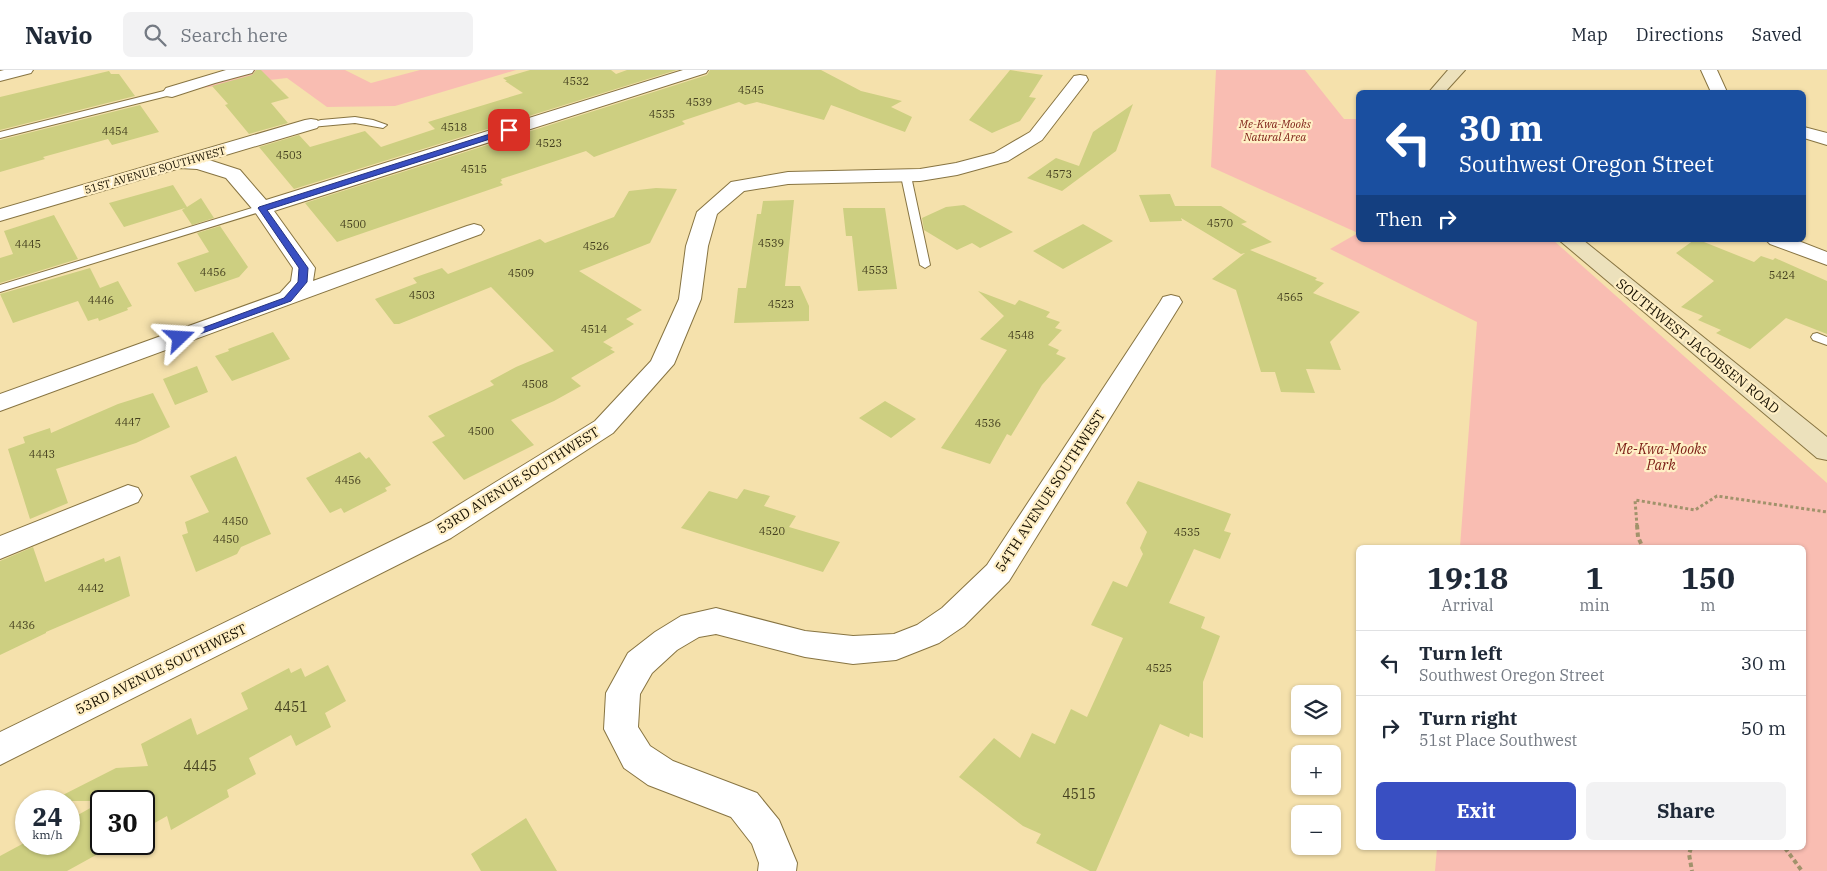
<!DOCTYPE html>
<meta charset="utf-8">
<style>
:root{--surface:#fff;--page:#f2f2f3;--text:#1f2937;--muted:#747a83;--line:#e0e1e3;--accent:#394fc2}
body{margin:0;font-family:"IBM Plex Serif",serif;background:var(--page);color:var(--text);height:100vh;display:flex;flex-direction:column;font-size:19px;white-space:nowrap}
*{box-sizing:border-box;margin:0}
p{font-size:16px;color:var(--muted)}
.icon{flex:none;width:28px;height:28px;fill:none;stroke:currentColor;stroke-width:2;stroke-linecap:round;stroke-linejoin:round}
.map{position:relative;flex:1;overflow:hidden}
.sheet{position:absolute;left:1356px;top:475px;width:450px;height:305px;display:flex;flex-direction:column;background:var(--surface);border-radius:8px;box-shadow:0 1px 4px #0004}
.sheet>*{flex:none}
.hud{position:absolute;left:1356px;top:20px;width:450px;height:152px;border-radius:8px;box-shadow:0 1px 4px #0004;background:#1a4fa0;color:#fff;overflow:hidden}
.tools{position:absolute;left:1291px;top:615px;display:grid;gap:10px}
.tools a{display:grid;place-items:center;width:50px;height:50px;border-radius:8px;background:var(--surface);box-shadow:0 1px 4px #0004;font-size:25px}
.speed{position:absolute;left:15px;top:720px;display:flex;gap:10px;font-size:25px;font-weight:700;text-align:center}
.speed>*{display:grid;place-content:center;width:65px;height:65px;border-radius:50%;background:var(--surface);box-shadow:0 1px 4px #0004;line-height:1}
.speed small{font-size:12px;font-weight:400}
.speed .limit{border:2px solid #111;border-radius:8px;background:#fff;color:#111}
.pin{position:absolute;display:grid;place-items:center;width:42px;height:42px;color:#fff;margin:-21px;border-radius:10px;box-shadow:0 2px 8px #0006}
.me{position:absolute;width:55px;margin:-28px;rotate:70deg;stroke-linejoin:round;filter:drop-shadow(0 0 4px #0008)}
.turn{display:flex;align-items:center;gap:18px;height:105px;padding:0 20px;font-size:22px}
.turn .icon{width:65px;height:65px;stroke-width:2.5}
.turn b{display:block;font-size:35px;line-height:42px}
.then{display:flex;align-items:center;height:48px;padding:0 20px;background:#0003;gap:10px;font-size:19px}
.eta{display:flex;justify-content:space-evenly;align-items:center;height:85px;text-align:center}
.eta b{font-size:30px;font-weight:700;line-height:35px}
.cta{display:flex;gap:10px;margin-top:auto;padding:10px 20px}
.cta a{flex:1;height:58px;border-radius:8px;background:var(--accent);color:#fff;font-size:20px;font-weight:700;line-height:58px;text-align:center}
.cta a+a{background:var(--page);color:var(--text)}
ul{padding:0;list-style:none}
li{display:flex;align-items:center;gap:15px;height:65px;padding:0 20px;border-top:1px solid var(--line)}
li div{flex:1}
li b{display:block;font-size:19px}
li em{font-style:normal}
header{display:flex;align-items:center;gap:30px;box-sizing:border-box;height:70px;padding:0 25px;background:var(--surface);border-bottom:1px solid var(--line)}
header strong{font-size:24px}
nav{display:flex;gap:28px;margin-inline-start:auto;font-size:18px}
.search{width:350px;height:45px;background:var(--page);display:flex;align-items:center;gap:12px;box-sizing:border-box;padding:0 18px;border-radius:8px;color:var(--muted);font-size:19px}
.map>svg:first-child{display:block}
.green{fill:#f9bdb2}
.building{fill:#cdcf81}
.lines{fill:none;stroke-linecap:round;stroke-linejoin:round}
.lane-casing{stroke:#877442;stroke-width:2}
.street-casing{stroke:#877442;stroke-width:2}
.secondary-casing{stroke:#877442;stroke-width:2}
.path-far1{stroke:#a1926b;stroke-width:3;stroke-dasharray:3 2.5;stroke-linecap:butt}
.path{stroke:#a1926b;stroke-width:4;stroke-dasharray:4.5 3;stroke-linecap:butt}
.lane{fill:#fff;fill-rule:evenodd}
.street{fill:#fff;fill-rule:evenodd}
.secondary{fill:#ece1bc;fill-rule:evenodd}
.route{fill:#394fc2;stroke:#25337e}
.labels{text-anchor:middle;dominant-baseline:central;stroke-width:4.5;stroke-linejoin:round;paint-order:stroke}
.number-label{font-size:11px;fill:#454020}
.far-park-label{font-size:11px;font-style:italic;fill:#7e2017;stroke:#ffefc5}
.far-street-label{font-size:11px;fill:#181100;stroke:#ffefc5}
.street-label{font-size:14px;fill:#181100;stroke:#ffefc5}
.park-label{font-size:14px;font-style:italic;fill:#7e2017;stroke:#ffefc5}
.near-number-label{font-size:14px;fill:#454020}
</style>
<header>
<strong>Navio</strong>
<div class="search"><svg class="icon" aria-label="search" viewBox="0 0 24 24"><circle cx="10" cy="10" r="6"/><path d="M15 15l6 6"/></svg>Search here</div>
<nav><a>Map</a><a>Directions</a><a>Saved</a></nav>
</header>
<div class="map">
<svg width="1827" height="801" viewBox="0 0 1827 801">
<rect width="100%" height="100%" fill="#f5e1ac"/>
<path class="green" d="M238 0H345L371 13 420 0H516L395 36 327 37 287 8 200 18Z
M1216 0H1305L1344 49H1359V170H1553L1827 413V801H1435L1437 778H1804V478L1460 477 1477 252 1330 179 1358 163 1211 97Z"/>
<path class="building" d="M256 0H261L289 28 271 33 288 53 249 64 225 35 228 34 212 16 252 5Z
M530 0H611L616 4 627 0H677L294 119 259 77 299 65 310 77 365 61 381 77 435 59 428 52 523 23 505 11H507L503 8Z
M710 0H821L861 21 902 31 891 37 912 47 905 62 831 35 824 50 757 32 745 35 739 32 682 51 685 54 594 87 586 81 501 109 502 111 500 112 503 115 337 172 305 133 707 5Z
M1010 0 1043 5 1029 27 1036 28 1020 51 992 63 969 50Z
M109 1 111 4H119L135 26 0 60V27Z
M1133 34 1116 81 1062 121 1027 108 1056 88 1079 96 1093 62Z
M140 35 159 62 112 75 108 69 43 87 45 89 0 102V70Z
M173 115 187 137 201 128 214 148 192 155 182 140 185 138 124 157 109 133Z
M656 118 677 119 650 173 579 201 642 240 626 249 634 254 603 272 613 278 610 279 615 282 571 308 581 316 554 331 511 350 534 375 464 410 432 372 445 366 428 346 494 315 490 311 516 297 554 281 491 217 399 254H394L375 229 417 213 413 208 442 198 448 204 540 169 545 173 614 147 629 121Z
M1170 124 1175 136H1221L1247 152 1241 154 1272 172 1250 180 1317 208 1315 210 1324 213 1313 223 1360 242 1330 272 1341 300 1306 299 1315 323 1281 322 1275 302H1261L1236 220 1212 209 1245 183 1241 184 1181 148 1182 151 1150 152 1139 125Z
M794 130 785 216H800L809 236V251L734 253 738 218H746L757 144H761L763 131Z
M964 135 966 136 1013 162 980 178 972 173 957 180 924 160 922 148 946 137Z
M843 138H885L897 219 858 221 852 166H846Z
M54 145 78 189 0 213V188L13 184 4 161Z
M1083 154 1113 171 1063 199 1033 181Z
M220 156 248 197 239 207 195 222 177 193 209 182 197 163Z
M1694 170H1699L1754 192 1761 186 1773 190 1775 188 1827 211V264L1786 248 1750 279 1716 263 1721 260 1698 250 1703 246 1681 237 1714 211 1676 183Z
M90 198 100 218 118 211 132 236 127 238 128 240 99 251 98 248 88 251 78 231 13 253 0 224Z
M978 221 1015 235 1019 230 1050 242 1046 247 1060 252 1055 258 1062 260 1048 275 1059 280 1056 284 1066 288 1042 315 1011 366 1007 364 990 394 941 378 1007 280 980 269 1004 246Z
M273 262 290 289 232 311 215 286 229 281 228 279Z
M197 296 208 322 175 335 163 309Z
M153 323 170 357 136 373 56 399 68 433 30 449 8 379 25 373 23 367 50 358 51 363 118 334Z
M885 331 916 349 891 368 859 348Z
M360 382 366 389 369 387 391 415 385 418 387 421 344 443 341 438 330 443 306 408Z
M236 386 271 464 241 477 237 484 196 502 182 465 188 463 185 452 209 442 190 406Z
M1138 411 1231 444 1224 461 1231 463 1220 489 1194 479 1169 533 1205 547 1201 558 1220 566 1203 612V668L1190 663 1189 667 1160 654 1096 801H1090L1036 773 1041 764 1023 756 959 707 994 668 1020 688 1032 663 1055 674 1071 639 1087 647 1123 568 1091 555 1113 511 1127 517 1143 484 1140 478 1147 462 1126 433Z
M744 419 770 426 764 436 796 446 789 457 840 472 823 502 681 458 709 421 737 429Z
M33 477 45 512 104 488 105 492 120 486 130 526 46 562V563L0 585V491Z
M328 595 346 631 325 643 331 657 296 676 291 665 249 688 256 704 227 720 229 727 171 760 167 746 144 759V731H51L116 698 148 696 141 674 191 648 197 665 248 639 241 623 289 598 291 603 301 598 305 607Z
M101 732V774H116L67 801H0V786L26 772 69 774V750Z
M526 748 557 801H481L471 784Z"/>
<g class="lines">
<g class="lane-casing">
<path id="lane" d="M172 19 176 22 175 24 0 68V62Z
M355 47 373 50 387 55 383 58 355 53 311 57 307 54 321 50Z
M906 103 911 106 930 195 925 198 920 195 901 106Z
M262 135 267 138 266 140 0 222V215Z
M1817 263 1827 267V275L1813 270 1811 267 1813 264Z"/>
</g>
<g class="street-casing">
<path id="street" d="M4 0H33L31 3 0 11V1Z
M226 0H254L252 3 215 13 172 27 166 26 163 22 166 18Z
M683 0H708L706 3 274 141 315 198 313 211 467 156 474 154 481 156 484 160 481 164 0 341V324L280 223 291 211 293 198 255 142 226 108 197 99 180 98 0 151V139L305 50 311 49 317 50 320 54 317 58 209 90 240 100 266 130Z
M1701 0H1717L1727 22H1711Z
M1080 5 1086 6 1088 10 1042 70 1008 91 957 105 920 111 788 114 744 121 717 144 708 176 701 229 674 294 613 363 451 468 0 695V662L431 452 595 351 651 291 679 229 686 176 697 142 731 112 788 102 920 99 956 93 994 83 1030 62 1074 6Z
M1804 57 1827 63V75L1804 68Z
M1766 170H1796L1827 182V195L1770 174Z
M1171 225 1179 227 1182 232 1009 511 964 556 939 573 896 590 853 594 805 587 716 564 699 567 677 580 652 603 640 624 638 657 650 676 673 691 757 723 779 750 797 793 796 801H758L759 793 752 774 731 747 648 715 624 698 604 659 606 623 628 583 655 562 681 546 716 538 805 561 853 566 894 564 917 555 942 538 987 495 1160 232 1163 227Z
M128 415 138 418 142 425 138 432 0 489V466Z"/>
</g>
<g class="secondary-casing">
<path id="secondary" d="M1448 0H1465L1445 22H1429Z
M1559 170H1583L1827 367V390L1817 388Z"/>
</g>
<path class="path-far1" d="M1637 456 1635 430 1695 440 1717 426 1827 442"/>
<path class="path" d="M1637 455 1638 467 1643 478
M1691 778 1689 784 1692 801
M1785 778 1802 801"/>
<use href="#lane" class="lane"/>
<use href="#street" class="street"/>
<use href="#secondary" class="secondary"/>
</g>
<path class="route" d="M509 58 513 60 512 62 267 140 308 198 307 212 291 231 183 270 180 271 175 268 284 228 298 212 299 198 258 138 259 137Z"/>
<g class="labels">
<g class="number-label">
<text x="576" y="11">4532</text>
<text x="751" y="20">4545</text>
<text x="699" y="32">4539</text>
<text x="662" y="44">4535</text>
<text x="454" y="57">4518</text>
<text x="115" y="61">4454</text>
<text x="549" y="73">4523</text>
<text x="289" y="85">4503</text>
<text x="474" y="99">4515</text>
<text x="1059" y="104">4573</text>
<text x="1220" y="153">4570</text>
<text x="353" y="154">4500</text>
<text x="771" y="173">4539</text>
<text x="28" y="174">4445</text>
<text x="596" y="176">4526</text>
<text x="875" y="200">4553</text>
<text x="213" y="202">4456</text>
<text x="521" y="203">4509</text>
<text x="1782" y="205">5424</text>
<text x="422" y="225">4503</text>
<text x="1290" y="227">4565</text>
<text x="101" y="230">4446</text>
<text x="781" y="234">4523</text>
<text x="594" y="259">4514</text>
<text x="1021" y="265">4548</text>
<text x="535" y="314">4508</text>
<text x="128" y="352">4447</text>
<text x="988" y="353">4536</text>
<text x="481" y="361">4500</text>
<text x="42" y="384">4443</text>
<text x="348" y="410">4456</text>
<text x="235" y="451">4450</text>
<text x="772" y="461">4520</text>
<text x="1187" y="462">4535</text>
<text x="226" y="469">4450</text>
<text x="91" y="518">4442</text>
<text x="22" y="555">4436</text>
<text x="1159" y="598">4525</text>
</g>
<g class="far-park-label">
<text x="1275" y="54">Me-Kwa-Mooks<tspan x="1275" dy="13">Natural Area</tspan></text>
</g>
<g class="far-street-label">
<text transform="translate(155 100) rotate(-16)">51ST AVENUE SOUTHWEST</text>
</g>
<g class="street-label">
<text transform="translate(1698 276) rotate(39)">SOUTHWEST JACOBSEN ROAD</text>
<text transform="translate(518 410) rotate(-32)">53RD AVENUE SOUTHWEST</text>
<text transform="translate(1050 421) rotate(-57)">54TH AVENUE SOUTHWEST</text>
<text transform="translate(161 599) rotate(-26)">53RD AVENUE SOUTHWEST</text>
</g>
<g class="park-label">
<text x="1661" y="379">Me-Kwa-Mooks<tspan x="1661" dy="16">Park</tspan></text>
</g>
<g class="near-number-label">
<text x="291" y="637">4451</text>
<text x="200" y="696">4445</text>
<text x="1079" y="724">4515</text>
</g>
</g>
</svg>
<div class="tools">
<a><svg class="icon" aria-label="layers" viewBox="0 0 24 24"><path d="M12 4l9 5-9 5-9-5zM3 14l9 5 9-5"/></svg></a>
<a>+</a>
<a>−</a>
</div>
<div class="speed"><div>24<small>km/h</small></div><div class="limit">30</div></div>
<div class="pin" style="left:509px;top:60px;background:#d93025"><svg class="icon" aria-label="arrive" viewBox="0 0 24 24"><path d="M6 21V4h12l-3 4 3 4H6"/></svg></div>
<svg class="me" style="left:180px;top:268px" viewBox="-20 -20 40 40"><path d="M0-17L14 15 0 8-14 15z" fill="#394fc2" stroke="#fff" stroke-width="4"/></svg>
<div class="hud">
<div class="turn"><svg class="icon" aria-label="left" viewBox="0 0 24 24"><path d="M17 20v-9H6M10 6l-5 5 5 5"/></svg><div><b>30 m</b>Southwest Oregon Street</div></div>
<div class="then">Then<svg class="icon" aria-label="right" viewBox="0 0 24 24"><path d="M7 20v-9h11M14 6l5 5-5 5"/></svg></div>
</div>
<section class="sheet">
<div class="eta">
<div><b>19:18</b><p>Arrival</p></div>
<div><b>1</b><p>min</p></div>
<div><b>150</b><p>m</p></div>
</div>
<ul>
<li><svg class="icon" aria-label="left" viewBox="0 0 24 24"><path d="M17 20v-9H6M10 6l-5 5 5 5"/></svg><div><b>Turn left</b><p>Southwest Oregon Street</p></div><em>30 m</em></li>
<li><svg class="icon" aria-label="right" viewBox="0 0 24 24"><path d="M7 20v-9h11M14 6l5 5-5 5"/></svg><div><b>Turn right</b><p>51st Place Southwest</p></div><em>50 m</em></li>
</ul>
<div class="cta"><a>Exit</a><a>Share</a></div>
</section>
</div>
